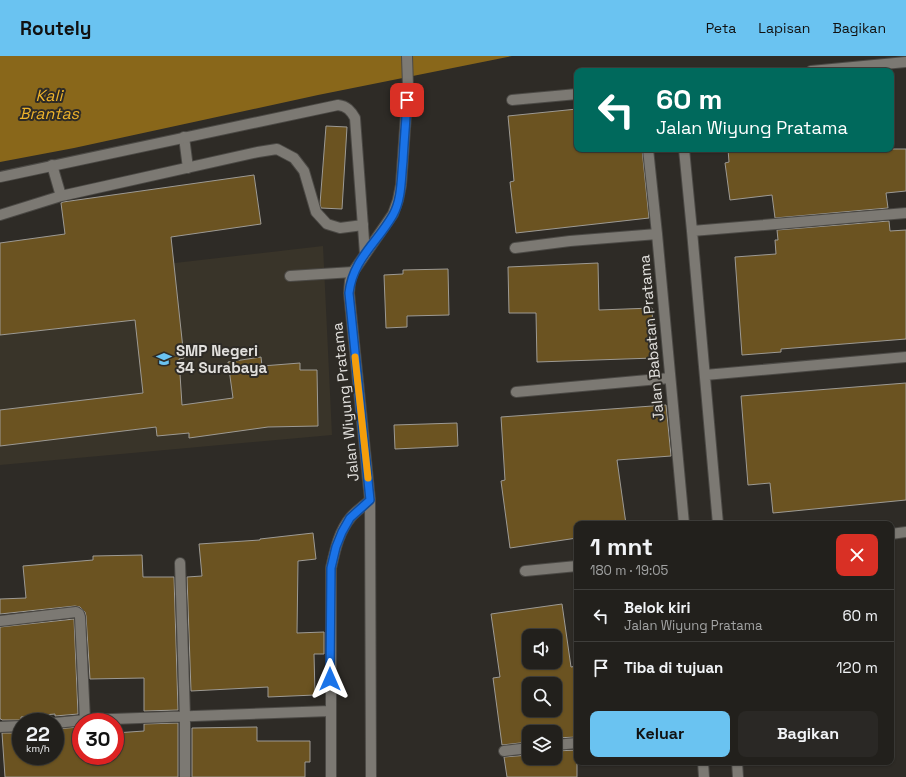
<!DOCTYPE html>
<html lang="id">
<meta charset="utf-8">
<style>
:root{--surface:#22201c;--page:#2a2825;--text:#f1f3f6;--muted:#a2a3a3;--line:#3f3e3b;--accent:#6ac3f1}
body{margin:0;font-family:"Space Grotesk",sans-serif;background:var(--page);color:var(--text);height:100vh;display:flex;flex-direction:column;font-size:15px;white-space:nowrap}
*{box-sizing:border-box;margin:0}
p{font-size:13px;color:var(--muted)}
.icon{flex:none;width:22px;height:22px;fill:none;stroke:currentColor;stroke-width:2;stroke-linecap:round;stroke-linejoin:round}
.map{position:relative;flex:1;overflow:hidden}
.side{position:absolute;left:574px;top:465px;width:320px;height:244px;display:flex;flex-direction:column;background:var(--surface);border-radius:8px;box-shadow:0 1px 3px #0004,0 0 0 1px var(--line)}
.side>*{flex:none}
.banner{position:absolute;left:574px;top:12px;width:320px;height:84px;border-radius:8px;box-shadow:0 1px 3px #0004,0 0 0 1px var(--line);background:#00695c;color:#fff;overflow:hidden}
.controls{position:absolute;left:522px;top:573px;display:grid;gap:8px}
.controls a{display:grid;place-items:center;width:40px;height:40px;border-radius:8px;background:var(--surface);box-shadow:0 1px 3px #0004,0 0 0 1px var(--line);font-size:20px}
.speed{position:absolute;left:12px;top:657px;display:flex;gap:8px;font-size:20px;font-weight:700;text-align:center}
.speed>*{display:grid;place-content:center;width:52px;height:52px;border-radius:50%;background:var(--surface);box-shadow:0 1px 3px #0004,0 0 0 1px var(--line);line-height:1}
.speed small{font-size:10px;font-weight:400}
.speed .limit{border:6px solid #d22;background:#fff;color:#111}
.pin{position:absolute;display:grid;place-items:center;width:34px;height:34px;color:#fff;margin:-17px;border-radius:8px;box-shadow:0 2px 6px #0006}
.me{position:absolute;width:44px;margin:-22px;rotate:0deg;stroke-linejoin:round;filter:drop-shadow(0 0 3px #0008)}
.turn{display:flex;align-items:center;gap:14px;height:84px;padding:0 16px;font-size:18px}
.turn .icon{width:52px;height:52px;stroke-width:2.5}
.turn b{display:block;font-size:28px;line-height:34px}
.round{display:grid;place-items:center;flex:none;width:42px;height:42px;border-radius:8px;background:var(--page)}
.summary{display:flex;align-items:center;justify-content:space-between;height:68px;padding:0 16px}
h1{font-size:24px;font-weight:600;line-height:30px}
.button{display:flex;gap:8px;margin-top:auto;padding:8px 16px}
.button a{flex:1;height:46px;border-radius:8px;background:var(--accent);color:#111;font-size:16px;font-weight:600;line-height:46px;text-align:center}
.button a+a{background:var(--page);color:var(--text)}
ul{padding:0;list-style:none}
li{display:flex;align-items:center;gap:12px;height:52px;padding:0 16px;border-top:1px solid var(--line)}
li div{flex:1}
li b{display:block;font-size:15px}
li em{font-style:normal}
header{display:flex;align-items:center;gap:24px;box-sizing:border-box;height:56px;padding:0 20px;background:var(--accent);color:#111}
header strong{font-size:19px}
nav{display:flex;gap:22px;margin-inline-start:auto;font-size:14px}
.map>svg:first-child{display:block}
.built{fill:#393429}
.water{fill:#89671a}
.building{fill:#6b5321;stroke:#9d9a94;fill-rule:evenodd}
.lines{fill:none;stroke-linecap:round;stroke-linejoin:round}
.lane-casing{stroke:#4b4945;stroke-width:12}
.street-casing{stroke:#4b4945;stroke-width:12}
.secondary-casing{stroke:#4b4945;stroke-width:12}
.lane{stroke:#7c7973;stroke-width:10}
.street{stroke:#7c7973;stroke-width:10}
.secondary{stroke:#7c7973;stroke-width:10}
.route-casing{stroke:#114b97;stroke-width:10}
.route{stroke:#1a73e8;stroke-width:7}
.slow{stroke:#f59e0b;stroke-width:7}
.labels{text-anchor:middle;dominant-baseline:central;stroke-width:4;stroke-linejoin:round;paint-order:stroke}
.street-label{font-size:15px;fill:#e2e0dd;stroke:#2e2b26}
.poi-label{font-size:15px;font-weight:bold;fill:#e2e0dd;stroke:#2e2b26;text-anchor:start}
.water-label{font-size:16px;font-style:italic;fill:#eeb32b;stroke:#2e2b26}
</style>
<header>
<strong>Routely</strong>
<nav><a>Peta</a><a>Lapisan</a><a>Bagikan</a></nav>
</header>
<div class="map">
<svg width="906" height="721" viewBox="0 0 906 721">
<rect width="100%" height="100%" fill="#2e2b26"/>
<path class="built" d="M323 190 332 379 0 409V227Z"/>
<path class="water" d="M0 0H512L318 39 74 92 0 106Z"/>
<path class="building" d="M577 53V93H642L649 162 516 177 510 126 514 125 508 60Z
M326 70 347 71 342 153 321 152 320 148Z
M728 93H906V135L886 137 888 152 775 162 772 139 730 144 725 107 729 106Z
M254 119 261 168 171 181 184 302 179 303 182 349 233 342 228 306 261 301 262 310 300 307V314H317L318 370 268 371 189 382V377L157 380 156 371 0 390V354L143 337 135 264 0 279V187L65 178 61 147 63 146Z
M889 165 890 175 906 174V283L781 293V296L742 299 735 201 776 198 775 184H778L777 174Z
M598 207 599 254 652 252 654 302 537 306 536 257H509L508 211Z
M448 213 449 259 407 260V271L386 272 384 219 403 218V214Z
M906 327V444L773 457 770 427 748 429 741 340Z
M666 349 671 400 617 404 626 468H577V482L510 492 501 425 505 424 501 361Z
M457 367 458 390 395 393 394 369Z
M313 477 316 503 298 505 297 577 324 576V598H314L315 639 268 641V631L191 635 187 521 202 520 199 488 260 484V483Z
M142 499 143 521H174L178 654 144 655V622L90 623 86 560 85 556 80 551 75 550 0 558V543L26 542 23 510 93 504V500Z
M562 548 571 611 577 610V681L555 682V676H529V686L502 689 493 622 500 621 491 558ZM529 580H555V606H529ZM529 628H555V654H529Z
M74 563 78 658 55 660V658L21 661V664H2L1 663H0V571Z
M178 667V721H5L2 677H21V700H55V673L80 671 81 700H115V677L144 675V668Z
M257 671V685H310V706H305V721H192V672Z
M577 694V721H507L504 701 529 699V702H555V695Z"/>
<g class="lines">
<g class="lane-casing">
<path id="lane" d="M184 81 188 112
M52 109 61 140
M0 159 61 140 258 96 277 93 294 102 304 115 316 156 327 168 340 172 363 169
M290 220 353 216"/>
</g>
<g class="street-casing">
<path id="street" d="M811 15 906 6
M512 44 577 38
M648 93 657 178 684 468
M684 93 692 175 718 468
M0 121 338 49C347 50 351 55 355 62L365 198
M692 175 906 157
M515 192 570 185 657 178
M705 319 906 301
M516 336 670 322
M891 478 906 476
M180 507 185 661V721
M525 515 577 510
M0 565 76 556 79 558 80 561 85 664
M55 667 85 664 330 655
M0 671 21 670
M555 689 577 687
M504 695 529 692
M703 706 704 721
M737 706 738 721
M331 721V512C335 494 339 475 351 461 356 455 364 450 370 444"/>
</g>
<g class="secondary-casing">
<path id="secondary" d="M371 721 370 444 349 237 350 225 353 216 393 158 398 144 401 129 408 30 407 0"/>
</g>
<use href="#lane" class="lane"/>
<use href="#street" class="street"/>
<use href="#secondary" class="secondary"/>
</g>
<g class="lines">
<g class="route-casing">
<path id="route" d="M330 623 331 512 336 491 342 476 350 462 370 444 349 237C353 203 377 187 393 159 402 143 401 122 403 105 404 85 406 65 407 44"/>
</g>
<use href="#route" class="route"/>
<path class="slow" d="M355 301 368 422"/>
</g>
<defs>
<g id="school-bare" transform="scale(1.2)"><path d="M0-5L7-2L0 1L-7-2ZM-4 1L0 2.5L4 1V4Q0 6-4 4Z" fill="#6ac3f1" stroke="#2e2b26" stroke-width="2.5" paint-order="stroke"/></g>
</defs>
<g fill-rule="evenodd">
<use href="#school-bare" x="164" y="303"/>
</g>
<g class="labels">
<g class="street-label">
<text transform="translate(651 282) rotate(-95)">Jalan Babatan Pratama</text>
<text transform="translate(345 346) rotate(-96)">Jalan Wiyung Pratama</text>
</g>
<g class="poi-label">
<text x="176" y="294">SMP Negeri<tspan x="176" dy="17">34 Surabaya</tspan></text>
</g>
<g class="water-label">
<text x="49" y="39">Kali<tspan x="49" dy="18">Brantas</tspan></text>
</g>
</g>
</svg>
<div class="controls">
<a><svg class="icon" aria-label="sound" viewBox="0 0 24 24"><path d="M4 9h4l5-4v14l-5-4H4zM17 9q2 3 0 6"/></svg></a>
<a><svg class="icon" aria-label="search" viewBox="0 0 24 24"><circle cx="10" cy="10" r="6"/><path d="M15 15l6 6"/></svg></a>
<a><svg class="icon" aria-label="layers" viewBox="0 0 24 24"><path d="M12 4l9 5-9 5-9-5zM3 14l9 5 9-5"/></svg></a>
</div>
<div class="speed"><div>22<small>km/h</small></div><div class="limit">30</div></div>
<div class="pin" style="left:407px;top:44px;background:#d93025"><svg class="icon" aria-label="arrive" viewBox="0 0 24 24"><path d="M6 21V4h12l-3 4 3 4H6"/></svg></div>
<svg class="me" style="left:330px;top:623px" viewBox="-20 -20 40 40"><path d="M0-17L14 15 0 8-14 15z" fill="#1a73e8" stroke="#fff" stroke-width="4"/></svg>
<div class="banner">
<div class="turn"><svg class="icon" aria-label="left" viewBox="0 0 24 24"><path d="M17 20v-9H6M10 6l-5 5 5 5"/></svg><div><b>60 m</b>Jalan Wiyung Pratama</div></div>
</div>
<section class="side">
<div class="summary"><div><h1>1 mnt</h1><p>180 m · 19:05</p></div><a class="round" style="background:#d93025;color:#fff"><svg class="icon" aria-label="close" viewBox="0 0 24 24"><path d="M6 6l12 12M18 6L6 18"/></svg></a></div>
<ul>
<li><svg class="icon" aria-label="left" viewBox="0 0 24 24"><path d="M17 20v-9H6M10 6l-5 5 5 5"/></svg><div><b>Belok kiri</b><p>Jalan Wiyung Pratama</p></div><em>60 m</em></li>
<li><svg class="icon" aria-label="arrive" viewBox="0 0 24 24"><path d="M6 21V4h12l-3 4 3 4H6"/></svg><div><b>Tiba di tujuan</b></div><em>120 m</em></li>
</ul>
<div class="button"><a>Keluar</a><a>Bagikan</a></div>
</section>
</div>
